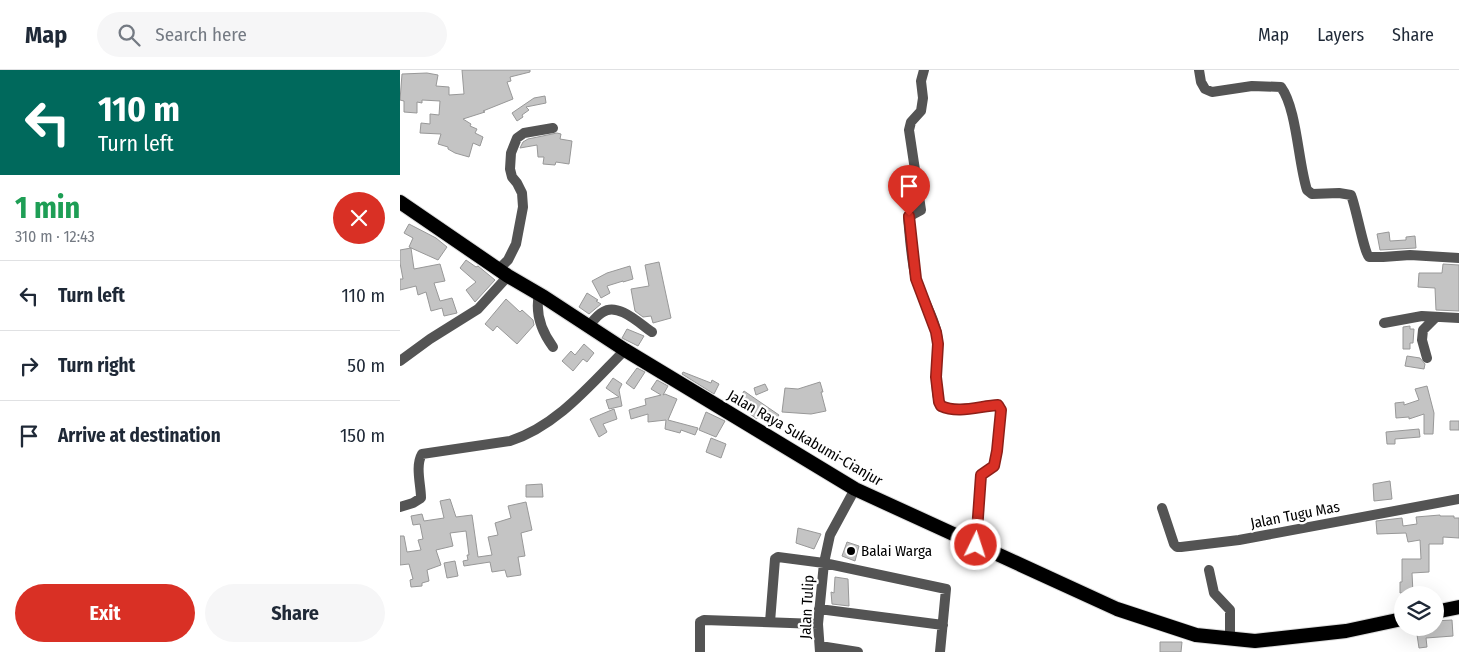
<!DOCTYPE html>
<meta charset="utf-8">
<style>
:root{--surface:#fff;--page:#f6f6f7;--text:#1f2937;--muted:#747a83;--line:#e0e1e3;--accent:#d93025}
body{margin:0;font-family:"Fira Sans Condensed",sans-serif;background:var(--page);color:var(--text);height:100vh;display:flex;flex-direction:column;font-size:19px;white-space:nowrap}
*{box-sizing:border-box;margin:0}
p{font-size:16px;color:var(--muted)}
.icon{flex:none;width:28px;height:28px;fill:none;stroke:currentColor;stroke-width:2;stroke-linecap:round;stroke-linejoin:round}
.map{position:relative;flex:1;overflow:hidden}
.drawer{display:flex;flex-direction:column;background:var(--surface);width:400px}
.drawer>*{flex:none}
.hud{background:#00695c;color:#fff;overflow:hidden}
.tools{position:absolute;left:994px;top:516px;display:grid;gap:10px}
.tools a{display:grid;place-items:center;width:50px;height:50px;border-radius:50%;background:var(--surface);box-shadow:0 5px 20px #0002;font-size:25px}
.pin{position:absolute;display:grid;place-items:center;width:42px;height:42px;color:#fff;margin:-51px -21px;border-radius:50% 50% 50% 0;rotate:-45deg;box-shadow:0 0 5px #0007}
.pin .icon{rotate:45deg}
.me{position:absolute;width:55px;margin:-28px;rotate:4deg;stroke-linejoin:round;filter:drop-shadow(0 0 4px #0008)}
.turn{display:flex;align-items:center;gap:18px;height:105px;padding:0 15px;font-size:22px}
.turn .icon{width:65px;height:65px;stroke-width:2.5}
.turn b{display:block;font-size:35px;line-height:42px}
.round{display:grid;place-items:center;flex:none;width:52px;height:52px;border-radius:26px;background:var(--page)}
.summary{display:flex;align-items:center;justify-content:space-between;height:85px;padding:0 15px}
h1{font-size:30px;font-weight:700;line-height:38px;color:#1e9e55}
.primary-button{display:flex;gap:10px;margin-top:auto;padding:10px 15px}
.primary-button a{flex:1;height:58px;border-radius:30px;background:var(--accent);color:#fff;font-size:20px;font-weight:700;line-height:58px;text-align:center}
.primary-button a+a{background:var(--page);color:var(--text)}
ul{padding:0;list-style:none}
li{display:flex;align-items:center;gap:15px;height:70px;padding:0 15px;border-top:1px solid var(--line)}
li div{flex:1}
li b{display:block;font-size:19px}
li em{font-style:normal}
header{display:flex;align-items:center;gap:30px;box-sizing:border-box;height:70px;padding:0 25px;background:var(--surface);border-bottom:1px solid var(--line)}
header strong{font-size:24px}
nav{display:flex;gap:28px;margin-inline-start:auto;font-size:18px}
.search{width:350px;height:45px;background:var(--page);display:flex;align-items:center;gap:12px;box-sizing:border-box;padding:0 18px;border-radius:28px;color:var(--muted);font-size:19px}
main{display:flex;flex:1;min-height:0}
.map>svg:first-child{display:block}
.building{fill:#c4c4c4;stroke:#989898}
.lines{fill:none;stroke-linecap:round;stroke-linejoin:round}
.highway-casing{stroke:#dbdbdb;stroke-width:16}
.minor{stroke:#545454;stroke-width:10}
.highway{stroke:#000;stroke-width:14}
.route-casing{stroke:#8d1f18;stroke-width:12}
.route{stroke:#d93025;stroke-width:9}
.poi-dot{fill:#000;stroke:#fff;stroke-width:2}
.labels{text-anchor:middle;dominant-baseline:central;stroke-width:4.5;stroke-linejoin:round;paint-order:stroke}
.street-label{font-size:15px;fill:#000;stroke:#fff}
.poi-label{font-size:15px;fill:#000;stroke:#fff;text-anchor:start}
</style>
<header>
<strong>Map</strong>
<div class="search"><svg class="icon" aria-label="search" viewBox="0 0 24 24"><circle cx="10" cy="10" r="6"/><path d="M15 15l6 6"/></svg>Search here</div>
<nav><a>Map</a><a>Layers</a><a>Share</a></nav>
</header>
<main>
<section class="drawer">
<div class="hud">
<div class="turn"><svg class="icon" aria-label="left" viewBox="0 0 24 24"><path d="M17 20v-9H6M10 6l-5 5 5 5"/></svg><div><b>110 m</b>Turn left</div></div>
</div>
<div class="summary"><div><h1>1 min</h1><p>310 m · 12:43</p></div><a class="round" style="background:#d93025;color:#fff"><svg class="icon" aria-label="close" viewBox="0 0 24 24"><path d="M6 6l12 12M18 6L6 18"/></svg></a></div>
<ul>
<li><svg class="icon" aria-label="left" viewBox="0 0 24 24"><path d="M17 20v-9H6M10 6l-5 5 5 5"/></svg><div><b>Turn left</b></div><em>110 m</em></li>
<li><svg class="icon" aria-label="right" viewBox="0 0 24 24"><path d="M7 20v-9h11M14 6l5 5-5 5"/></svg><div><b>Turn right</b></div><em>50 m</em></li>
<li><svg class="icon" aria-label="arrive" viewBox="0 0 24 24"><path d="M6 21V4h12l-3 4 3 4H6"/></svg><div><b>Arrive at destination</b></div><em>150 m</em></li>
</ul>
<div class="primary-button"><a>Exit</a><a>Share</a></div>
</section>
<div class="map">
<svg width="1059" height="582" viewBox="0 0 1059 582">
<rect width="100%" height="100%" fill="#fff"/>
<path class="building" d="M62 0H130V2L110 7 111 11 107 12 113 29 83 41 85 42 63 49 71 54 70 56 77 59 75 63 83 67 80 76 73 73 69 87 55 83 48 79V77L38 74 41 64 20 63 21 53 30 54V44L39 45 40 31 22 30V33L17 32V43L4 42V31L0 30 2 4 27 3 38 5 36 16 49 17V25L64 24Z
M145 26 146 33 126 37 129 40 122 45 123 47 117 51 112 43 134 28Z
M157 63 161 64 160 69 172 71 169 94 156 92 155 95 143 94 144 87H138L137 75 120 78 123 72 128 69Z
M9 154 36 168 47 177 38 190 9 177 13 168 4 163Z
M989 162 990 171 1006 170V167L1015 166 1016 178 980 180 977 164Z
M11 178 14 199 40 194 45 211 34 213 40 231 52 228 57 243 44 246 42 238 31 241 26 222 18 225 16 216 0 220V209H3L0 193V180Z
M66 190 76 197 78 196 95 210 75 232 66 220 76 212 60 198Z
M259 192 271 248 253 253 251 246 243 247 235 241 231 219 249 216 245 195Z
M1043 194 1059 195V241L1036 240 1035 218 1018 217 1019 203H1042Z
M230 196 233 209 223 212V211L207 216 210 223 201 228 192 211 207 203Z
M187 223 198 230 196 231 201 234 189 244 179 237Z
M106 229 120 242 122 240 133 250 134 255 117 274 97 256 93 261 85 254Z
M1010 256V259H1014L1013 273H1010V279H1003V257Z
M227 259 244 266 238 276 222 268Z
M184 274 194 283 187 292 183 289 173 301 162 291 171 281 175 285Z
M1007 286 1020 288 1025 294 1024 299 1005 296Z
M237 298 245 302 234 319 226 313Z
M283 302 311 313 312 310 319 314 314 324 282 304Z
M213 308 222 314 219 320 222 336 209 339 206 330 219 327 206 318Z
M257 310 268 316 263 325 265 324 277 329 268 350 298 358 295 365 281 360 280 363 265 359 266 350 248 352V344L231 349 229 340 246 335 245 329 261 325 251 319Z
M420 312 423 322H421L426 341 411 344 382 342 385 318 398 319Z
M365 314 368 320 356 325 354 318Z
M1027 316 1034 343 1033 364H1024V344L1009 349V347L996 348 995 333 1004 332V335L1019 330 1015 319Z
M344 321 379 345 371 356 358 347 357 349 350 344 351 343 336 334Z
M214 339 217 349 203 354 207 362 199 367 190 349Z
M306 342 325 351 316 367 299 360Z
M1050 351H1059V360H1050Z
M1019 359 1020 367 995 369V374H987L986 362Z
M311 368 326 374 321 388 306 382Z
M990 411 992 429 974 431 973 414Z
M142 414 143 427H126V415Z
M50 429 56 447 72 445 78 487 92 485 88 467 98 465 95 453 111 448 108 436 126 432 132 460 121 463 125 486 118 487 121 505 107 507 105 500 92 502 90 492 64 496 63 491 68 490 67 485H69L66 461 50 463 53 476 36 480 41 495 27 500 29 511 22 513V516L11 517 10 510 13 509 9 494 0 495V466H4L7 482 21 480 18 470 23 469 20 454 13 455 11 446 22 444 24 451 44 448 40 431Z
M1040 445V446H1054V448H1059V468L1043 467V474H1029V502L1012 503 1013 523H1000V512H1002V489H1021L1020 470 1008 472 1006 463 977 464 976 451 1002 448 1003 456 1017 454 1016 447Z
M398 458 421 464 414 479 396 473Z
M447 472 459 476 455 491 442 486Z
M55 491 58 506 47 508 44 493Z
M435 507 448 509 449 536 432 534 431 522 434 523Z
M1052 550 1053 566 1026 568 1027 577 1019 578 1016 558H1035V551Z
M760 572H782L781 582H760Z"/>
<g class="lines">
<g class="highway-casing">
<path id="highway" d="M0 132 108 206 144 227 225 280 455 419 717 539 796 565 855 571 946 561 1002 549
M1035 542 1059 537"/>
</g>
<path class="minor" d="M524 0 521 11 523 28 521 41 511 52 509 60 521 140 508 147C510 168 511 189 516 209 522 230 538 252 538 274 538 286 533 327 541 335 550 344 586 336 598 335L601 340 597 381 594 396 581 405 576 475
M799 0 801 12 805 19 812 22 852 16 881 17C897 39 898 92 907 120L912 124 939 123 951 125C956 137 964 182 969 187H983L1010 185 1059 188
M99 199 108 190 116 174 123 137 122 123 117 113 112 107 110 99 111 83 117 68 124 63 153 58
M139 224C135 243 142 262 153 277
M984 253 1022 246 1059 248
M189 256C193 251 197 245 203 242 218 232 240 254 252 262
M1027 288 1022 270 1023 260 1036 247
M0 291 30 269 78 239 108 206
M0 437 13 433 21 428C21 415 15 396 22 384L110 371C157 356 191 314 225 280
M762 438 774 474 777 477H781L839 470 1059 429
M809 500 814 523 830 540V569
M419 539 543 555
M370 552 375 489 378 487 424 493 546 519 540 582
M420 576 458 582
M300 582V552L304 550 418 554
M420 582 418 554 424 493 430 465 455 419"/>
<use href="#highway" class="highway"/>
</g>
<g class="lines">
<g class="route-casing">
<path id="route" d="M509 146 516 209 536 262 538 274 536 307 539 332 541 336C558 344 580 336 598 335L601 340 597 381 594 396 581 405 576 475"/>
</g>
<use href="#route" class="route"/>
</g>
<circle class="poi-dot" cx="451" cy="481" r="5"/>
<g class="labels">
<g class="street-label">
<text transform="translate(405 368) rotate(30)">Jalan Raya Sukabumi-Cianjur</text>
<text transform="translate(895 445) rotate(-11)">Jalan Tugu Mas</text>
<text transform="translate(407 537) rotate(-87)">Jalan Tulip</text>
</g>
<g class="poi-label">
<text x="461" y="481">Balai Warga</text>
</g>
</g>
</svg>
<div class="tools">
<a><svg class="icon" aria-label="layers" viewBox="0 0 24 24"><path d="M12 4l9 5-9 5-9-5zM3 14l9 5 9-5"/></svg></a>
</div>
<div class="pin" style="left:509px;top:146px;background:#d93025"><svg class="icon" aria-label="arrive" viewBox="0 0 24 24"><path d="M6 21V4h12l-3 4 3 4H6"/></svg></div>
<svg class="me" style="left:576px;top:475px" viewBox="-20 -20 40 40"><circle r="17" fill="#d93025" stroke="#fff" stroke-width="3"/><path d="M0-11L8 9 0 5-8 9z" fill="#fff"/></svg>
</div>
</main>
